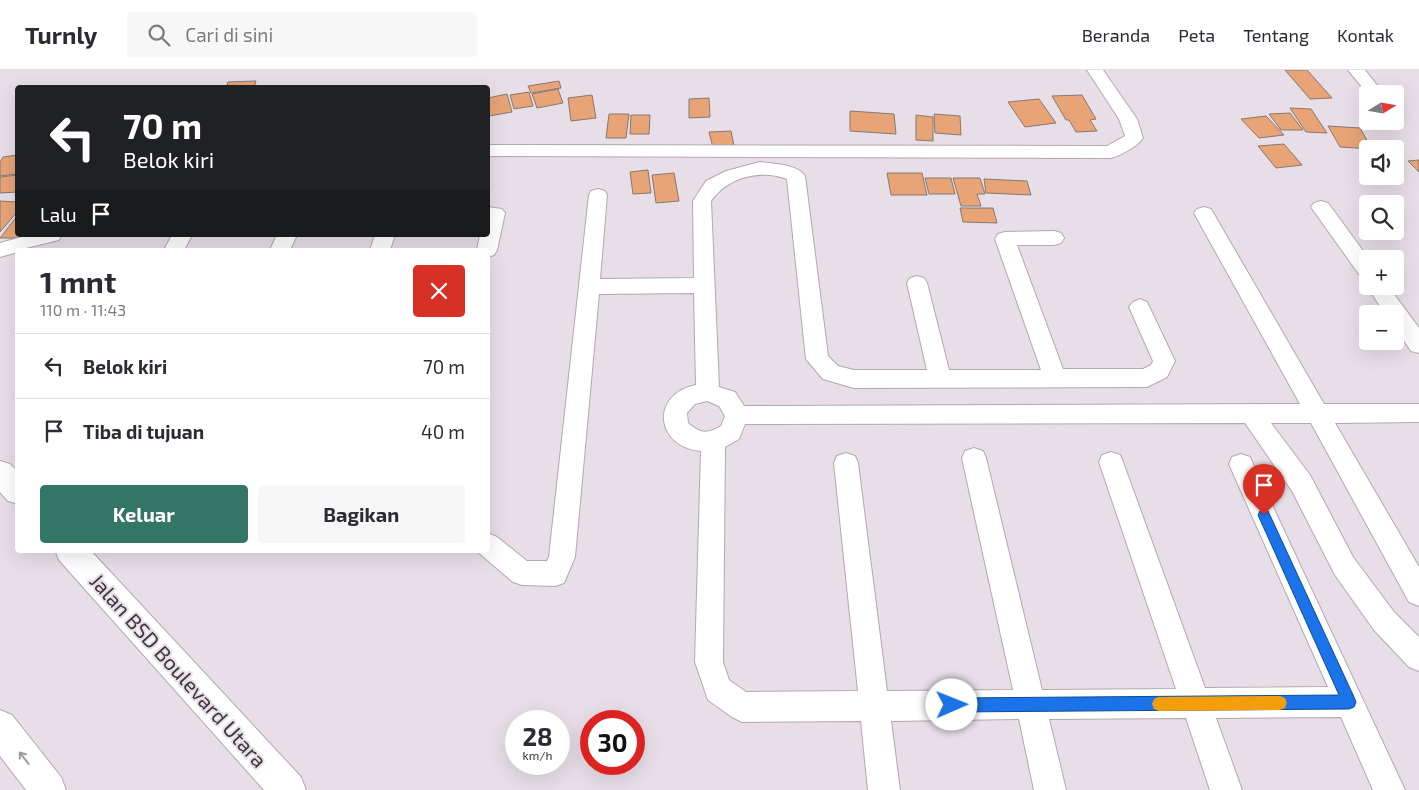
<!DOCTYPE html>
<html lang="id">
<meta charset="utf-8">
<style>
:root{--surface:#fff;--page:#f7f7f7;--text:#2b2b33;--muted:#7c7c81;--line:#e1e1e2;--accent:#347666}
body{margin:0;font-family:"Exo 2",sans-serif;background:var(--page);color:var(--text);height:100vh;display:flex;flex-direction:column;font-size:19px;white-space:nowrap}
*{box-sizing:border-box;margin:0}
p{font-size:16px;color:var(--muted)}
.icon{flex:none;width:28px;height:28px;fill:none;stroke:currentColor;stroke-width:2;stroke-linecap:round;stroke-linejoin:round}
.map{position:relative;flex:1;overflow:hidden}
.side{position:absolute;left:15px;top:178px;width:475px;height:305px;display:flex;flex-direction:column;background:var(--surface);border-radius:5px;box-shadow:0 5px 20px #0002}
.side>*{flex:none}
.hud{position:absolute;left:15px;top:15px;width:475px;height:152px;border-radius:5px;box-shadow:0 5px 20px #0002;background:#202124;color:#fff;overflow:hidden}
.needle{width:32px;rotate:79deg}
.buttons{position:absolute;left:1359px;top:15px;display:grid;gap:10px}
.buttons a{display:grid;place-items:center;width:45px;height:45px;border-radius:5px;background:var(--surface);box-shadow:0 5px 20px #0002;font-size:25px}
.speed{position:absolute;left:505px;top:640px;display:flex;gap:10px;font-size:25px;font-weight:700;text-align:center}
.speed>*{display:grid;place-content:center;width:65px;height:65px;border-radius:50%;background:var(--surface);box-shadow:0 5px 20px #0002;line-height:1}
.speed small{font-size:12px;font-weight:400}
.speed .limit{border:8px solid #d22;background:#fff;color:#111}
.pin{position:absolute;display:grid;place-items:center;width:42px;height:42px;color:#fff;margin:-51px -21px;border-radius:50% 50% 50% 0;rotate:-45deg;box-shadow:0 0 5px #0007}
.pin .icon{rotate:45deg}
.me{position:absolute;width:55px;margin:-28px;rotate:89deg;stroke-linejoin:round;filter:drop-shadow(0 0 4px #0008)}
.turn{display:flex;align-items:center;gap:18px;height:105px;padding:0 25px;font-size:22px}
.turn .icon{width:65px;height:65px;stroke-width:2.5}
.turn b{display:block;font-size:35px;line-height:42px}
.then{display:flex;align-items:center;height:48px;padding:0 25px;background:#0003;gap:10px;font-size:19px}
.round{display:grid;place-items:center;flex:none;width:52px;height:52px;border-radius:5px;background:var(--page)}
.summary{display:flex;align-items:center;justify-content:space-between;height:85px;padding:0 25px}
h1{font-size:30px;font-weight:700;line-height:38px}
.button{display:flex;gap:10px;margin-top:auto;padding:10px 25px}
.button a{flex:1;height:58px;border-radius:5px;background:var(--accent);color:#fff;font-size:20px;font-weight:700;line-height:58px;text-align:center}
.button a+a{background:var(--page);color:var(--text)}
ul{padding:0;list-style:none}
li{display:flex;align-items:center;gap:15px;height:65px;padding:0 25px;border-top:1px solid var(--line)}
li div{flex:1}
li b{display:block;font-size:19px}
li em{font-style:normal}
header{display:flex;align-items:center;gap:30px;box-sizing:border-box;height:70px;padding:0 25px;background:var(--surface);border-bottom:1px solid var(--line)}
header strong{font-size:24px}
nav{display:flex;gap:28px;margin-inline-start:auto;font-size:18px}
.search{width:350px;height:45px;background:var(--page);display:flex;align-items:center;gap:12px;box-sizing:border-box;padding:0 18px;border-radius:5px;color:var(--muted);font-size:19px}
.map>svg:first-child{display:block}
.building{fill:#e8a477;stroke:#847972}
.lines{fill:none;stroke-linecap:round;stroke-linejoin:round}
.minor-casing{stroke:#b2a8b1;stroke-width:2}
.secondary-casing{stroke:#b2a8b1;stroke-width:2}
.minor{fill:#fff;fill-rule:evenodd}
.secondary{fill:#fff;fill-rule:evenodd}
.oneway{stroke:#9e9c9e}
.route{fill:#1a73e8;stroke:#114b97}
.slow{fill:#f59e0b}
.labels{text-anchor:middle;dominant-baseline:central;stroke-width:4;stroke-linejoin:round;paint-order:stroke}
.near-street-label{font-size:21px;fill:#3c383c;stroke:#e8dee8}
</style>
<header>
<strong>Turnly</strong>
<div class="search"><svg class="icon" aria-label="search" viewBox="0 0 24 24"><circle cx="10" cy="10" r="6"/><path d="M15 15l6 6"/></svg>Cari di sini</div>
<nav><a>Beranda</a><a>Peta</a><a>Tentang</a><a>Kontak</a></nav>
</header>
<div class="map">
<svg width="1419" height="720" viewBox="0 0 1419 720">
<rect width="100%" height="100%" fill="#e8dee8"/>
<path class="building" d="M1285 0H1307L1332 28 1310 29Z
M256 11 254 18H226L228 12Z
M559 11 561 18 531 23 528 16Z
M558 19 563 33 537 38 532 24Z
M529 22 533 36 514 39 510 25Z
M507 24 512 42 489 46 488 28Z
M592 25 596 48 571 51 568 28Z
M1082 25 1096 49 1090 50 1097 61 1076 62 1069 50H1066L1052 26Z
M709 28 710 47 689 48V29Z
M1039 29 1056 53 1025 57 1008 32Z
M1290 38 1311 39 1327 63 1306 62Z
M850 41 894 44 896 64 850 61Z
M1290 43 1303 60H1281L1269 44Z
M609 44H629L626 68H606Z
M934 44 960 46 961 65 935 63Z
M631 45H650L649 64H630Z
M916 45 933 47V71L916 70Z
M1266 46 1284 65 1259 68 1241 49Z
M1328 56 1360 58 1372 79 1340 77Z
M731 61 734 76 713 78 709 62Z
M1284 74 1302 95 1276 98 1258 76Z
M18 85V104L0 106V92L3 87Z
M1419 90V102L1408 91Z
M648 100 651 123 633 124 630 102Z
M674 103 679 131 656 133 652 105Z
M887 103H922L927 125H891Z
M18 105V122L0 123V107Z
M925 108H951L955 124H929Z
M953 108H980L985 124H977L981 136H961Z
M984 109 1027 111 1031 125 986 123Z
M0 131 18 132V141L0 162Z
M960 138H993L997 153 963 152Z
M18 145V165H36L34 168H0Z"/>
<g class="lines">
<g class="minor-casing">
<path id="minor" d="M1087 0H1103L1137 49 1143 68C1137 77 1121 85 1111 88L488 86V75L1107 76 1125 66 1119 49Z
M1348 0H1365L1384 24H1368Z
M760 92C773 94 797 94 805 106L828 286 838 296 854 300H927L907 213 910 208 917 206 924 208 927 213 949 300H1041L995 169 998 164 1005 162 1054 161 1061 163 1064 168 1061 173 1054 175H1017L1063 299H1143L1151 295 1153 291 1129 237 1133 232 1140 229 1147 232 1175 291 1167 307 1147 317 854 318 823 309 806 289 787 109C760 99 728 107 711 131L719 317 735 322 744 336 1300 334 1194 143 1197 139 1204 137 1211 139 1324 334H1419V352L1335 353 1419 497V536L1409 532 1311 353H1271L1310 405 1353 487 1394 542 1419 567V601L1409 597 1374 560 1335 505 1292 421 1245 353 745 354 739 369 725 377 723 592 729 610 746 622 858 621 834 393 837 386 846 383 855 386 858 393 887 621 1013 620 962 388 965 381 974 378 983 381 986 388 1042 620 1176 619 1099 392 1102 385 1111 382 1120 385 1123 392 1205 618 1328 617 1229 394 1232 387 1241 384 1250 387 1253 394 1405 720H1373L1341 647 1216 648 1242 720H1210L1186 648 1049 649 1066 720H1034L1019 649 891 651 900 720H868L861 651 742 652 732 647 708 630 695 592 701 381C655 377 650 324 696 315L694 223 599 224 575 487 564 513 555 516 522 515 513 512 479 483 477 480H488V463L497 467 527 491H547L549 487 589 125 591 121 598 119 605 121 607 125 600 209 694 208 693 131 706 111 726 101ZM707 331 719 336 725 346 721 356C707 364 701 364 688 353L687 343 695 334Z
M1321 131 1328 133 1369 189H1368V209L1361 207 1311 137 1314 133Z
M488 137 502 139 505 143 497 180 494 185 488 187V180H477L480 165H488Z
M29 165H62L59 170 18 180V182L0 187V173Z
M172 165H192L184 180H164Z
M277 165H297L290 180H270Z
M375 165H395L390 180H370Z
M1368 215V216H1388L1419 258V283L1411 281 1395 258V244H1385L1367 216Z"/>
</g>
<g class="secondary-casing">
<path id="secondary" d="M0 391 10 394 18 402V434L8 431 0 422Z
M55 480H90L301 707 306 720H264L59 490Z
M0 640 12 645 61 707 66 720H26L0 686Z"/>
</g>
<use href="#minor" class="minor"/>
<use href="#secondary" class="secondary"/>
</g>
<defs><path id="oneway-shaft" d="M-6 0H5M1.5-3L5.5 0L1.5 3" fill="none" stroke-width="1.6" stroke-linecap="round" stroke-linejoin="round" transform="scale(1.25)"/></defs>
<use class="oneway" href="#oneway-shaft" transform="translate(24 688) rotate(-128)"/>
<path class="route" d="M1264 440 1268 441 1354 627 1356 632 1354 637 1349 639 952 642 947 640 945 635 947 630 952 628 1339 625 1258 445 1260 441Z"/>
<path class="slow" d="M1280 626 1285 628 1287 633 1285 638 1280 640 1159 641 1154 639 1152 634 1154 629 1159 627Z"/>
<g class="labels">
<g class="near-street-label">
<text transform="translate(179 600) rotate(48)">Jalan BSD Boulevard Utara</text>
</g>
</g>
</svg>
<div class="buttons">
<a><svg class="needle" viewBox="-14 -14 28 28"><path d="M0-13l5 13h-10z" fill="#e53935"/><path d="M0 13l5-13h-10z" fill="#7c7c81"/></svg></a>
<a><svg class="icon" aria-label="sound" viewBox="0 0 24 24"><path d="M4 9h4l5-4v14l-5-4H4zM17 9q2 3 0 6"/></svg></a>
<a><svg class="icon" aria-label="search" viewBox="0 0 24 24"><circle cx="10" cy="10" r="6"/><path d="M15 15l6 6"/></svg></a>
<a>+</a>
<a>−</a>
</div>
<div class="speed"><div>28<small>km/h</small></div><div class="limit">30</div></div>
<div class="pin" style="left:1264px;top:445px;background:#d93025"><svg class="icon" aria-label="arrive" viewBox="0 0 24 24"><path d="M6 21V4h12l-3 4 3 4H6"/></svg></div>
<svg class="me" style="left:952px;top:635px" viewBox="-20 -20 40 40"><circle r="19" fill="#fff"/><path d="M0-13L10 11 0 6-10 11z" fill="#1a73e8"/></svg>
<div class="hud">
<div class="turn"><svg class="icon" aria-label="left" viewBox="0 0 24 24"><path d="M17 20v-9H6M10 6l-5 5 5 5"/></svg><div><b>70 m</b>Belok kiri</div></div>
<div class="then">Lalu<svg class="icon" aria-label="arrive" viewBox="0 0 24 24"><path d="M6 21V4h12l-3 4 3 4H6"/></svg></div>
</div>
<section class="side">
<div class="summary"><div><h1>1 mnt</h1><p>110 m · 11:43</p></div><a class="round" style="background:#d93025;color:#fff"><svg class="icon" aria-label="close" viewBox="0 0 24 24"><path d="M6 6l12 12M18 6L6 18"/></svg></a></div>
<ul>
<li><svg class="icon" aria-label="left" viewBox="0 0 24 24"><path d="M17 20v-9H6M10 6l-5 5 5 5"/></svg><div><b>Belok kiri</b></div><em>70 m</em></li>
<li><svg class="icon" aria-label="arrive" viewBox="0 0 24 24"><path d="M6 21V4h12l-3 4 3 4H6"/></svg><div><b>Tiba di tujuan</b></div><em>40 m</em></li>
</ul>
<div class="button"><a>Keluar</a><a>Bagikan</a></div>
</section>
</div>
